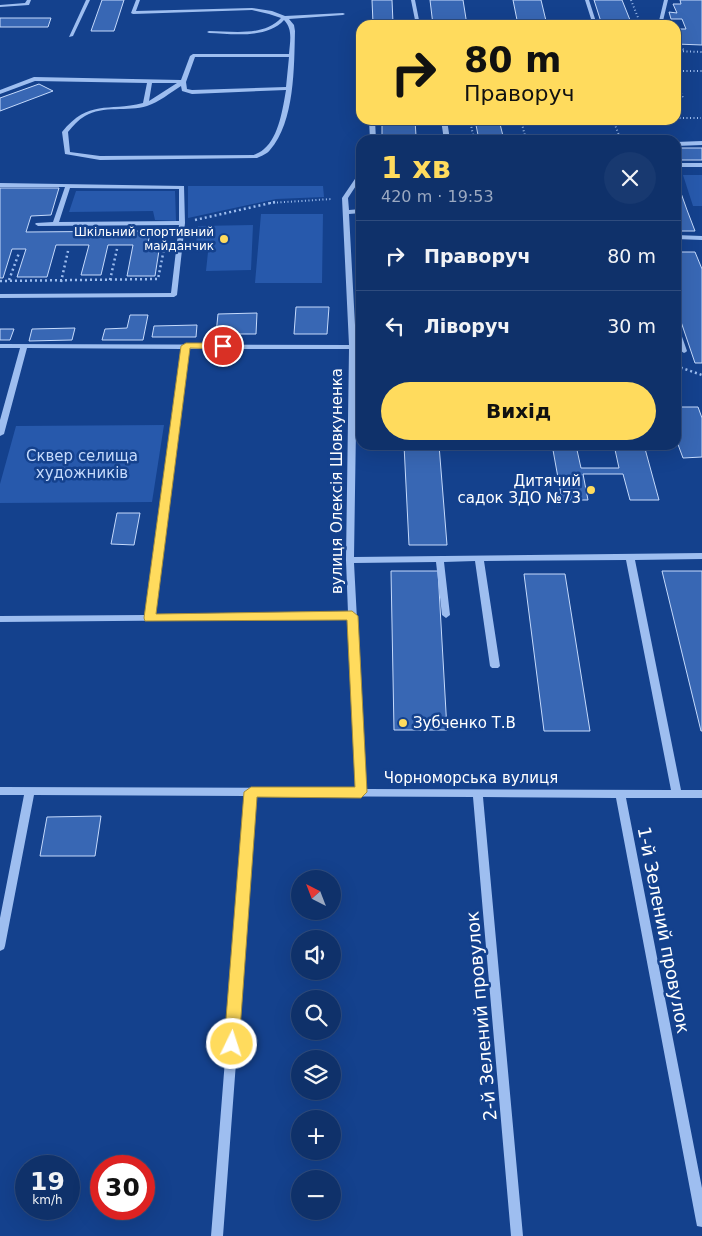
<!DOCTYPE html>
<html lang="uk">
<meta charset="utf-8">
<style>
:root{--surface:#0f316a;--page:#183970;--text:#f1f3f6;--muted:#9ba9c1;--line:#2f4c7e;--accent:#ffdb5d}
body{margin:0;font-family:"DejaVu Sans",sans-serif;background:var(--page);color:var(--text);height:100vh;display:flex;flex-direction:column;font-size:19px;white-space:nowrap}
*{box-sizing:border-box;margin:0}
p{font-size:16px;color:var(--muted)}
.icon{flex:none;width:28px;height:28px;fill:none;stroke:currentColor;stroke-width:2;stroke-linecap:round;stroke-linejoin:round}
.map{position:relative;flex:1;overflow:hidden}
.side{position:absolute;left:356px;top:135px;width:325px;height:315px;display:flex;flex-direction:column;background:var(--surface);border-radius:15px;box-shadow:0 5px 20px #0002,0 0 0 1px var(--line)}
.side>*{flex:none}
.hud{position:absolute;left:356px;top:20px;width:325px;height:105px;border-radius:15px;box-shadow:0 5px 20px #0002,0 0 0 1px var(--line);background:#ffdb5d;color:#111;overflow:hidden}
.needle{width:32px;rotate:318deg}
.fabs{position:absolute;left:291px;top:870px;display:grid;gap:10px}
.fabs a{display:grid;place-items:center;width:50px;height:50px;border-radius:50%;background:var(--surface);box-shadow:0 5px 20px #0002,0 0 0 1px var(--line);font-size:25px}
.speed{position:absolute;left:15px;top:1155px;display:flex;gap:10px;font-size:25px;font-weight:700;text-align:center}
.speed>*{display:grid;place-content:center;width:65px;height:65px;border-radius:50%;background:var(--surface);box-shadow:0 5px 20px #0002,0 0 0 1px var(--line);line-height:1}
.speed small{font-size:12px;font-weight:400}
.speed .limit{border:8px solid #d22;background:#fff;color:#111}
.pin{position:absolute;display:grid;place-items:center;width:42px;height:42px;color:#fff;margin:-21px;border:2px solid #fff;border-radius:50%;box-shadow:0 1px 5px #0007}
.me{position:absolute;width:55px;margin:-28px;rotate:4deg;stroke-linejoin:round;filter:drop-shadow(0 0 4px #0008)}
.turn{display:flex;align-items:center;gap:18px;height:105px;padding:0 25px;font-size:22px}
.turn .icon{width:65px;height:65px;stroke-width:2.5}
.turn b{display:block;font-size:35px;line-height:42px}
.round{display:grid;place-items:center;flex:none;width:52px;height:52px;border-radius:26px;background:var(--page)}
.overview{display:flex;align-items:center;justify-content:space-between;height:85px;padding:0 25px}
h1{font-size:30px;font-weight:600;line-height:38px;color:var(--accent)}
.cta{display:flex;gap:10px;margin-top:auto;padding:10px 25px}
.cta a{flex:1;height:58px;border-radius:30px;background:var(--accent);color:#111;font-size:20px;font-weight:600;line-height:58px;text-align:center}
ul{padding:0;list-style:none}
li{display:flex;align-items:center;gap:15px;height:70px;padding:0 25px;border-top:1px solid var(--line)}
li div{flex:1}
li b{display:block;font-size:19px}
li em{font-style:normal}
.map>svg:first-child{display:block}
.green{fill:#2759ac}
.building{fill:#3867b4;stroke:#c5dafc}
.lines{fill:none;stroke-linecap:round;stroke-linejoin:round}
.path-far1{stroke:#9ebef0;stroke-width:2;stroke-dasharray:1 2.5;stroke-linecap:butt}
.path{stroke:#9ebef0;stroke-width:2.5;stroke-dasharray:2 3;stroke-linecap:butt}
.minor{fill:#9ebef0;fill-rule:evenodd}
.route{fill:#ffdb5d;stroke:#a68e3c}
.poi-dot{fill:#ffdb5d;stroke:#14418d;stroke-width:2}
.labels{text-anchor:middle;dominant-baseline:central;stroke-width:5;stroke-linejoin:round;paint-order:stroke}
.far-poi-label{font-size:12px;fill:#fff;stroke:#14418d;text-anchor:end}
.park-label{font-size:15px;fill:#c5dafc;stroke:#14418d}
.street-label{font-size:15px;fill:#fff;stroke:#14418d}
.poi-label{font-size:15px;fill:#fff;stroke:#14418d;text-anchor:end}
.near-street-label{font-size:18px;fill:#fff;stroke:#14418d}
</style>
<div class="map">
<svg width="702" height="1236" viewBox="0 0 702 1236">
<rect width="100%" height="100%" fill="#14418d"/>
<path class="green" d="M683 175H702V206H693Z
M188 186H323L324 197 276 199 188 218Z
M76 191H175L176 221 155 220 153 211 69 212Z
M261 214H323L322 283H255Z
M253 225 251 270 206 271 208 252H195L198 226Z
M164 425 152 502 0 503V484L16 426Z"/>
<path class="building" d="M102 0H124L114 31H91Z
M372 0H392L393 23H373Z
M430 0H463L467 25H433Z
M513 0H541L547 25H518Z
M594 0H622L632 25H602Z
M680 0H702V45L676 44V37H681L678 29H686L682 19H671L669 12 677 13 673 4H681Z
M0 18H51L48 27H0Z
M39 84 53 91 0 111V98Z
M382 120H415L416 136H382Z
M475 120H499L504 140H479Z
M676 148H702V160H676Z
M676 179 687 210 695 231H676Z
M0 188H59L51 215 31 216 26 232 150 231 148 244H160L155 276H127L133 245H108L101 275H81L89 245H56L47 277H17L26 249H12L3 278H0Z
M676 252H695L702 269V363H695L676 307Z
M296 307H329L327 334H294Z
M257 313 256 334H216L218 314Z
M130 315H148L143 340H102L105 329 127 328Z
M197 325 196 337H152L154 326Z
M75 328 72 340 29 341 32 329Z
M0 329H14L10 340H0Z
M676 407H698L702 418V457L683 458 676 439Z
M404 445H439L447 545H409Z
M614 445H644L659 500H630L623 474H583L588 500H562L553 450H577L581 468H619Z
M117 513H140L134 545 111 544Z
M391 571H438L447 730H394Z
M662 571H702V731H701Z
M524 574H565L590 731H544Z
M101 816 95 856H40L47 817Z"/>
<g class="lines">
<path class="path-far1" d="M631 0 641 25
M676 47 685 50
M676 51 702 52
M676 71H702
M676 80 683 98H676
M676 118H701
M470 120 474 140
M521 120 526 140
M613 120 621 140
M459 138 473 137
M386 139 435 138
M270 203 332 199"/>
<path class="path" d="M195 220 275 202
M9 280 19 253
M110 280 117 249
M0 281 158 279 165 244
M61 282 68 251
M676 366 702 375"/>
<path class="minor" d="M27 0H31L29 5 0 7V5L25 3Z
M86 0H90L73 36 69 37Z
M136 0H140L136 11 252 8 272 11 285 16 343 13 345 14 343 15 289 19 294 25 295 31C294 66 295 122 270 150 267 154 261 156 257 158L100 160 65 154 62 132C89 99 107 112 143 103L147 83 35 81 0 94V90L34 77 181 80 190 56 193 54H289C290 41 293 29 284 20 267 39 232 34 209 33L207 32 209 31C231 31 264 37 281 18L269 14 252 10 133 14 131 13ZM195 57H289L286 87 192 90 187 89 186 82ZM152 83H177L149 101ZM181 86 182 91 192 94 286 90C283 107 279 137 264 149 261 152 257 153 254 155L100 156 70 152 68 132C73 126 78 120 85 116 103 105 128 112 147 106 159 102 170 93 181 86Z
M411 0H415L420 25H416Z
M585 0H589L597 25H593Z
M664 0H668L662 25H658Z
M369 120H375L376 140H370Z
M441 120H447L450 140H444Z
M702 141V145L676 146V142Z
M676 163H702V167H676Z
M361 172V178L348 198 349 210 361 209V213L349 214 357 362 354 557 702 553V559L635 560 681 790H702V798H626L702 1188V1227L697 1226 696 1221 616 798 483 797 523 1236H511L473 797 256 796 223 1236H211L246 796 34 795 5 946 4 949 0 951V918L24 795H0V787L356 788 348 619 0 622V616L145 615 182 349 27 348 4 434 0 436V420L20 348H0V344L349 345 342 198 359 173ZM189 349H349L346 560 348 613 154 615ZM626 560 671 790 366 789 354 563 436 562 442 615 446 618 450 615 444 562 475 561 490 666 492 668H498L500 666 484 561Z
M0 183 184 186 185 223 177 295 174 297 0 298V294L171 293 179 225 38 226 35 224 36 223 53 222 65 187H0ZM70 188 179 189V221L59 222Z
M676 235 702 236V240L676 239Z
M676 326 679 328 687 351 686 352 684 353 681 351 676 339Z"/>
</g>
<path class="route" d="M186 343H223L227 346 223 349 190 348 156 614 352 611 358 616 367 792 361 798 257 797 239 1044 237 1049 232 1051 227 1049 224 1044 244 792 251 787H355L347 620 145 621 144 618 181 346Z"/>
<g class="poi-dot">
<circle cx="224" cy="239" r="5"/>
<circle cx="591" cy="490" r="5"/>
<circle cx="403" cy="723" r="5"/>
</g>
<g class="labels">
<g class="far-poi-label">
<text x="214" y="232">Шкільний спортивний<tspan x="214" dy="14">майданчик</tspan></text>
</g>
<g class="park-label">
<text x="82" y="456">Сквер селища<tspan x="82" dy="17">художників</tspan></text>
</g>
<g class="street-label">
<text transform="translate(337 481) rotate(-90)">вулиця Олексія Шовкуненка</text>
<text x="471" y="778">Чорноморська вулиця</text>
</g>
<g class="poi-label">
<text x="581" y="481">Дитячий<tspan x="581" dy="17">садок ЗДО №73</tspan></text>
<text x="413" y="723" text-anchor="start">Зубченко Т.В</text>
</g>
<g class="near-street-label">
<text transform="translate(664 930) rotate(79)">1-й Зелений провулок</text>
<text transform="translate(481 1016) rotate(-95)">2-й Зелений провулок</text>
</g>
</g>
</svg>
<div class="fabs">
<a><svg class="needle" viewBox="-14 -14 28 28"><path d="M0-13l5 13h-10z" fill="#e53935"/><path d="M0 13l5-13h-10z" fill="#9ba9c1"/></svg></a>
<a><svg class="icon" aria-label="sound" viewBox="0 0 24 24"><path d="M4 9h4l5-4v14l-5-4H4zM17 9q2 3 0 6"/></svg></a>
<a><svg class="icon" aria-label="search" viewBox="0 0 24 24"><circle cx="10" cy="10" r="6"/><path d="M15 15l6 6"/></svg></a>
<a><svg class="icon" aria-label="layers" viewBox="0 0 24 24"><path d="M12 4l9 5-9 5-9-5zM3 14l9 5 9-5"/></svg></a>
<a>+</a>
<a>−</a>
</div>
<div class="speed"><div>19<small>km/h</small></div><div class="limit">30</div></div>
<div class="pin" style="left:223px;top:346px;background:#d93025"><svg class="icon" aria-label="arrive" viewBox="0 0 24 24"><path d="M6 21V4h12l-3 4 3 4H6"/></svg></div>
<svg class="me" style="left:232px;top:1044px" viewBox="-20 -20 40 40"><circle r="17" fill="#ffdb5d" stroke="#fff" stroke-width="3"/><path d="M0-11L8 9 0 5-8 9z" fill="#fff"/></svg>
<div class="hud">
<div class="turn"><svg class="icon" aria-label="right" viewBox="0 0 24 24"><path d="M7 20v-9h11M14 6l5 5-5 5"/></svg><div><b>80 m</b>Праворуч</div></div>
</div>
<section class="side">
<div class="overview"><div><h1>1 хв</h1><p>420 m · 19:53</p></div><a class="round"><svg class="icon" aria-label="close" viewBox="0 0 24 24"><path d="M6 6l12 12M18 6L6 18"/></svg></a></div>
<ul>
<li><svg class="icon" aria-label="right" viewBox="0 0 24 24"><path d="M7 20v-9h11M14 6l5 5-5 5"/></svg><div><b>Праворуч</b></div><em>80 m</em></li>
<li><svg class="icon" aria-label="left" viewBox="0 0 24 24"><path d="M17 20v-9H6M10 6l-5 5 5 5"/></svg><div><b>Ліворуч</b></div><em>30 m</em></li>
</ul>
<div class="cta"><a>Вихід</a></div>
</section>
</div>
